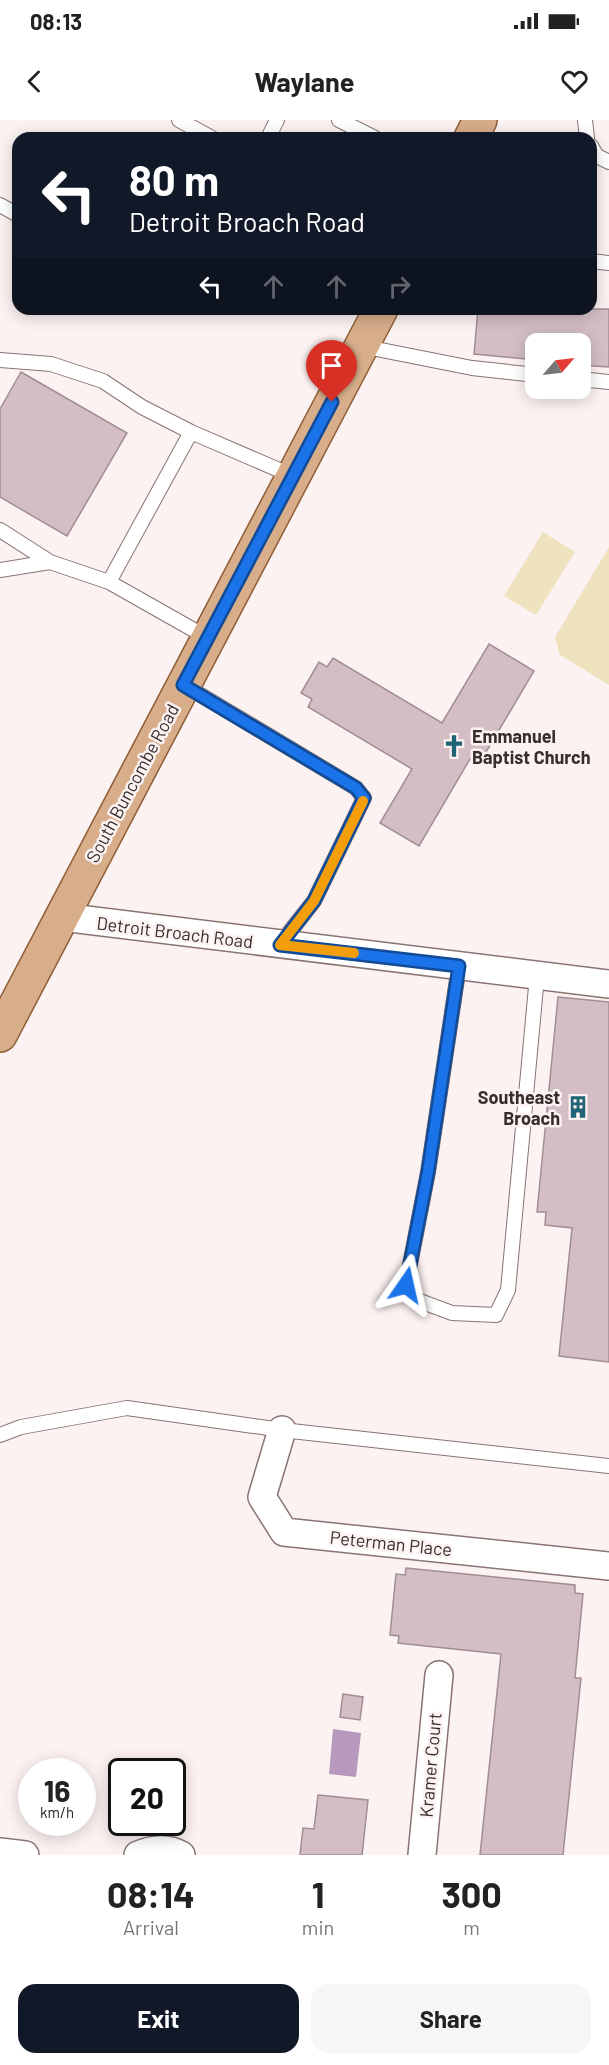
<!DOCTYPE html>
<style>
:root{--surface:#fff;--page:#f6f6f6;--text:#222;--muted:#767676;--accent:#111827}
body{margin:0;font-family:Barlow,sans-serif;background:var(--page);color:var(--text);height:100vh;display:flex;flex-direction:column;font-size:22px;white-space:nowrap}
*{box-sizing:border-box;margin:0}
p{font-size:20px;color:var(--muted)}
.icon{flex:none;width:33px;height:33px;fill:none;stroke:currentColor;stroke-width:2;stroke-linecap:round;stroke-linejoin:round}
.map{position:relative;height:1735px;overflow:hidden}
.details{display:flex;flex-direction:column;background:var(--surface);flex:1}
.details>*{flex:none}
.hud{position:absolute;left:12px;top:12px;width:585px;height:183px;border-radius:18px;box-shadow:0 3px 15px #0003;background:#111827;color:#fff;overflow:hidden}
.needle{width:39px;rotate:62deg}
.buttons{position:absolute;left:525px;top:213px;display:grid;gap:12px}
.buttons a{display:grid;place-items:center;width:66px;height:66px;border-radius:12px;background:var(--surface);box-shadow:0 3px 15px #0003;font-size:30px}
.speed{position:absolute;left:18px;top:1638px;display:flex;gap:12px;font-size:30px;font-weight:700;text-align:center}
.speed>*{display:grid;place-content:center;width:78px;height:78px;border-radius:50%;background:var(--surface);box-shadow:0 3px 15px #0003;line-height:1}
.speed small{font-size:15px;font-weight:400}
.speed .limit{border:3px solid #111;border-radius:9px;background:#fff;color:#111}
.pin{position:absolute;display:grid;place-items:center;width:51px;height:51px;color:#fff;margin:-62px -26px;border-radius:50% 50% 50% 0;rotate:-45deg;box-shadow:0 0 6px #0007}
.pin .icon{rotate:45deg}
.me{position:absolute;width:66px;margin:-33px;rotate:11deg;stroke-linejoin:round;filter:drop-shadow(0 0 4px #0008)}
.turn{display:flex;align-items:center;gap:21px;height:126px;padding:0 18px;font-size:27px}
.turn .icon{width:78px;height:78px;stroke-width:2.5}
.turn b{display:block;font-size:42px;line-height:51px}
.lanes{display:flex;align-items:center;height:57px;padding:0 18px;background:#0003;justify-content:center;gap:30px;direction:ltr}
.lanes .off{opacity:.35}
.eta{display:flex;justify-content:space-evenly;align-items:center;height:102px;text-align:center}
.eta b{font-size:36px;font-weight:700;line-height:42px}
.primary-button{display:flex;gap:12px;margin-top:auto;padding:12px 18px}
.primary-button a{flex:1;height:69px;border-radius:18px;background:var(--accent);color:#fff;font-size:24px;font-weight:700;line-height:69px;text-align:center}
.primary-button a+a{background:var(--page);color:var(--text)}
.status{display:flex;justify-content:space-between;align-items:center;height:42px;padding:0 30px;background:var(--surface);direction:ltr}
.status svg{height:16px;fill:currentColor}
header{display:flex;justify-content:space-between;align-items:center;height:78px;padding:0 18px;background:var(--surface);font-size:27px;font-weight:700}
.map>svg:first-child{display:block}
.green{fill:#eee2bf}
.water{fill:#b699bd}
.building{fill:#d4bec6;stroke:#a28d95;stroke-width:1.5}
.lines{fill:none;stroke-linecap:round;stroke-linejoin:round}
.service-casing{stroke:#897472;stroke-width:16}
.minor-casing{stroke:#897472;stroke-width:30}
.primary-casing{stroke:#8e5d36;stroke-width:36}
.service{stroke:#fff;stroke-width:14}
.minor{stroke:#fff;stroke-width:27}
.primary{stroke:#d7ad8a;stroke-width:33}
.route-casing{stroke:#114b97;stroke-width:15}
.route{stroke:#1a73e8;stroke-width:10}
.slow{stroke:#f59e0b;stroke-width:10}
.labels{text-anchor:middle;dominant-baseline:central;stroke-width:5;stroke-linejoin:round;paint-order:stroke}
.poi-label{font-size:18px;font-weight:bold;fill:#362d2c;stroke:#fcf2f1;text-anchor:start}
.street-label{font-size:18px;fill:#362d2c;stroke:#fcf2f1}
</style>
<div class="status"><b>08:13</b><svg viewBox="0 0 49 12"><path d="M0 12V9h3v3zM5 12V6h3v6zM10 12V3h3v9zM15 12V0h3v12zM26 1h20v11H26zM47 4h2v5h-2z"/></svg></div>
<header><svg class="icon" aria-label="back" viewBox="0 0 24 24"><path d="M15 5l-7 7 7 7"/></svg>Waylane<svg class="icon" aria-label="heart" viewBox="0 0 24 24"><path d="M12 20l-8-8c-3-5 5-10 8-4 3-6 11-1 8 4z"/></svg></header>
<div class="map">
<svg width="609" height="1735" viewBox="0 0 609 1735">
<rect width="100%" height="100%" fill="#fcf2f1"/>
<path class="green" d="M543 412 575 432 536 495 504 476Z
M609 427V565L560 535 555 517Z"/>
<path class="water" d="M333 1609 361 1613 356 1657 329 1654Z"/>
<path class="building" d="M478 189H609V247L580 245V224H536V240L474 234Z
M21 252 127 313 67 416 0 377V289Z
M489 524 534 551 479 644 470 639 419 726 380 703 412 649 308 587 312 579 301 573 319 542 327 547 333 538 442 603Z
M558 877 609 882V1242L559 1236 572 1108 545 1105 546 1092H537Z
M406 1448 575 1465V1473L583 1474 575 1558H581L563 1735H480L501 1534 398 1523 399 1516 390 1515 396 1454 405 1455Z
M343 1574 363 1577 360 1600 340 1597Z
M318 1675 368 1680 362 1735H300L303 1708 314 1709Z"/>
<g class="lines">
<g class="service-casing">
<path id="service" d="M179 0 212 18
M339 0 375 18
M585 0 587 18
M268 18 277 0
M591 26 597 36 609 42
M0 85 18 95
M591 141 609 143
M361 226 472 248 536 255
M0 240 51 244 103 261 142 287 191 312
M580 259 609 262
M0 410 50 442
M0 450 50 442 109 462 208 518
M109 462 191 312 293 356
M184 565 356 668 364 678 314 781 280 824
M459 846 428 1052 406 1165 417 1180 452 1193 496 1195 508 1170 537 856
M0 1315 21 1307 127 1288 282 1310 609 1346"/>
</g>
<g class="minor-casing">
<path id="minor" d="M62 797 609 864
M282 1310 262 1377 284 1412 609 1446
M0 1732 25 1735
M138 1735C152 1729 167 1727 181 1735
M422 1735 439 1555"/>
</g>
<g class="primary-casing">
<path id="primary" d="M471 18 480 0
M0 915 381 189"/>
</g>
<use href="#service" class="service"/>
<use href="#minor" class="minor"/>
<use href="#primary" class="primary"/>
</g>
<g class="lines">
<g class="route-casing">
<path id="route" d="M332 282 183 565 356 668 364 678 314 781 280 825 459 846 428 1052 406 1165"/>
</g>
<use href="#route" class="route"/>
<path class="slow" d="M354 833 280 825 314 781 363 681"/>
</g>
<defs>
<g id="church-bare" transform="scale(1.8)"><path d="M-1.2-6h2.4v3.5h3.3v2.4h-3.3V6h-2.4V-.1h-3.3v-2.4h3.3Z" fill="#206276" stroke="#fcf2f1" stroke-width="2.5" paint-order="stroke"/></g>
<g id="building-bare" transform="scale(1.8)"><path d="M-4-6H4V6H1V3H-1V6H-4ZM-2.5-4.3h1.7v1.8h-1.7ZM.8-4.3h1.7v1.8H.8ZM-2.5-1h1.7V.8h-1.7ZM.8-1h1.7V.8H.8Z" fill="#206276" stroke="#fcf2f1" stroke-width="2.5" paint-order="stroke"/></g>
</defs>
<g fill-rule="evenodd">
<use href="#church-bare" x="454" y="626"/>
<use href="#building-bare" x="578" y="987"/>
</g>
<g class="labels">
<g class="poi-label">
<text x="472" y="616">Emmanuel<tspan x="472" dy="21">Baptist Church</tspan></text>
<text x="560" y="977" text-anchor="end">Southeast<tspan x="560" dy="21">Broach</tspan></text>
</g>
<g class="street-label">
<text transform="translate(132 663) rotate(-62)">South Buncombe Road</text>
<text transform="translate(175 812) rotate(7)">Detroit Broach Road</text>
<text transform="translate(391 1423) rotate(6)">Peterman Place</text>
<text transform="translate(430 1645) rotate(-85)">Kramer Court</text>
</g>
</g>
</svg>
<div class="buttons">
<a><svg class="needle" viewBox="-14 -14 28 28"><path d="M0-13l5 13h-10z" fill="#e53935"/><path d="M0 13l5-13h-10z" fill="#767676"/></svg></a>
</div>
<div class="speed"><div>16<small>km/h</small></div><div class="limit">20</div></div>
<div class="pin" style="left:332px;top:282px;background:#d93025"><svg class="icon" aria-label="arrive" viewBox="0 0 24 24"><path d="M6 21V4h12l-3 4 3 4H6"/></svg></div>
<svg class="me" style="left:406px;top:1165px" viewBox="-20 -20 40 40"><path d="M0-17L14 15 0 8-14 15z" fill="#1a73e8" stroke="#fff" stroke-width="4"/></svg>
<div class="hud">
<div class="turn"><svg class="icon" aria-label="left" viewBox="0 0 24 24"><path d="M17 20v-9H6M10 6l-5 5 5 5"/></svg><div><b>80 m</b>Detroit Broach Road</div></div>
<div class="lanes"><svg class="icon" aria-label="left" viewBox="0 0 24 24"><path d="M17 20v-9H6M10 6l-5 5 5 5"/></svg><svg class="icon off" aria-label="ahead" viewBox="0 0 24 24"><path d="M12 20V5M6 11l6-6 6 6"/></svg><svg class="icon off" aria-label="ahead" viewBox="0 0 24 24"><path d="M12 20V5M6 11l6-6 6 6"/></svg><svg class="icon off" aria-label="right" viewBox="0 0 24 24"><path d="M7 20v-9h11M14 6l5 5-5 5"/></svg></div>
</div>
</div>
<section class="details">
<div class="eta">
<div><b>08:14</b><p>Arrival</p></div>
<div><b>1</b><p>min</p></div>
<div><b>300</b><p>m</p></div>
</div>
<div class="primary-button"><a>Exit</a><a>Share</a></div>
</section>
